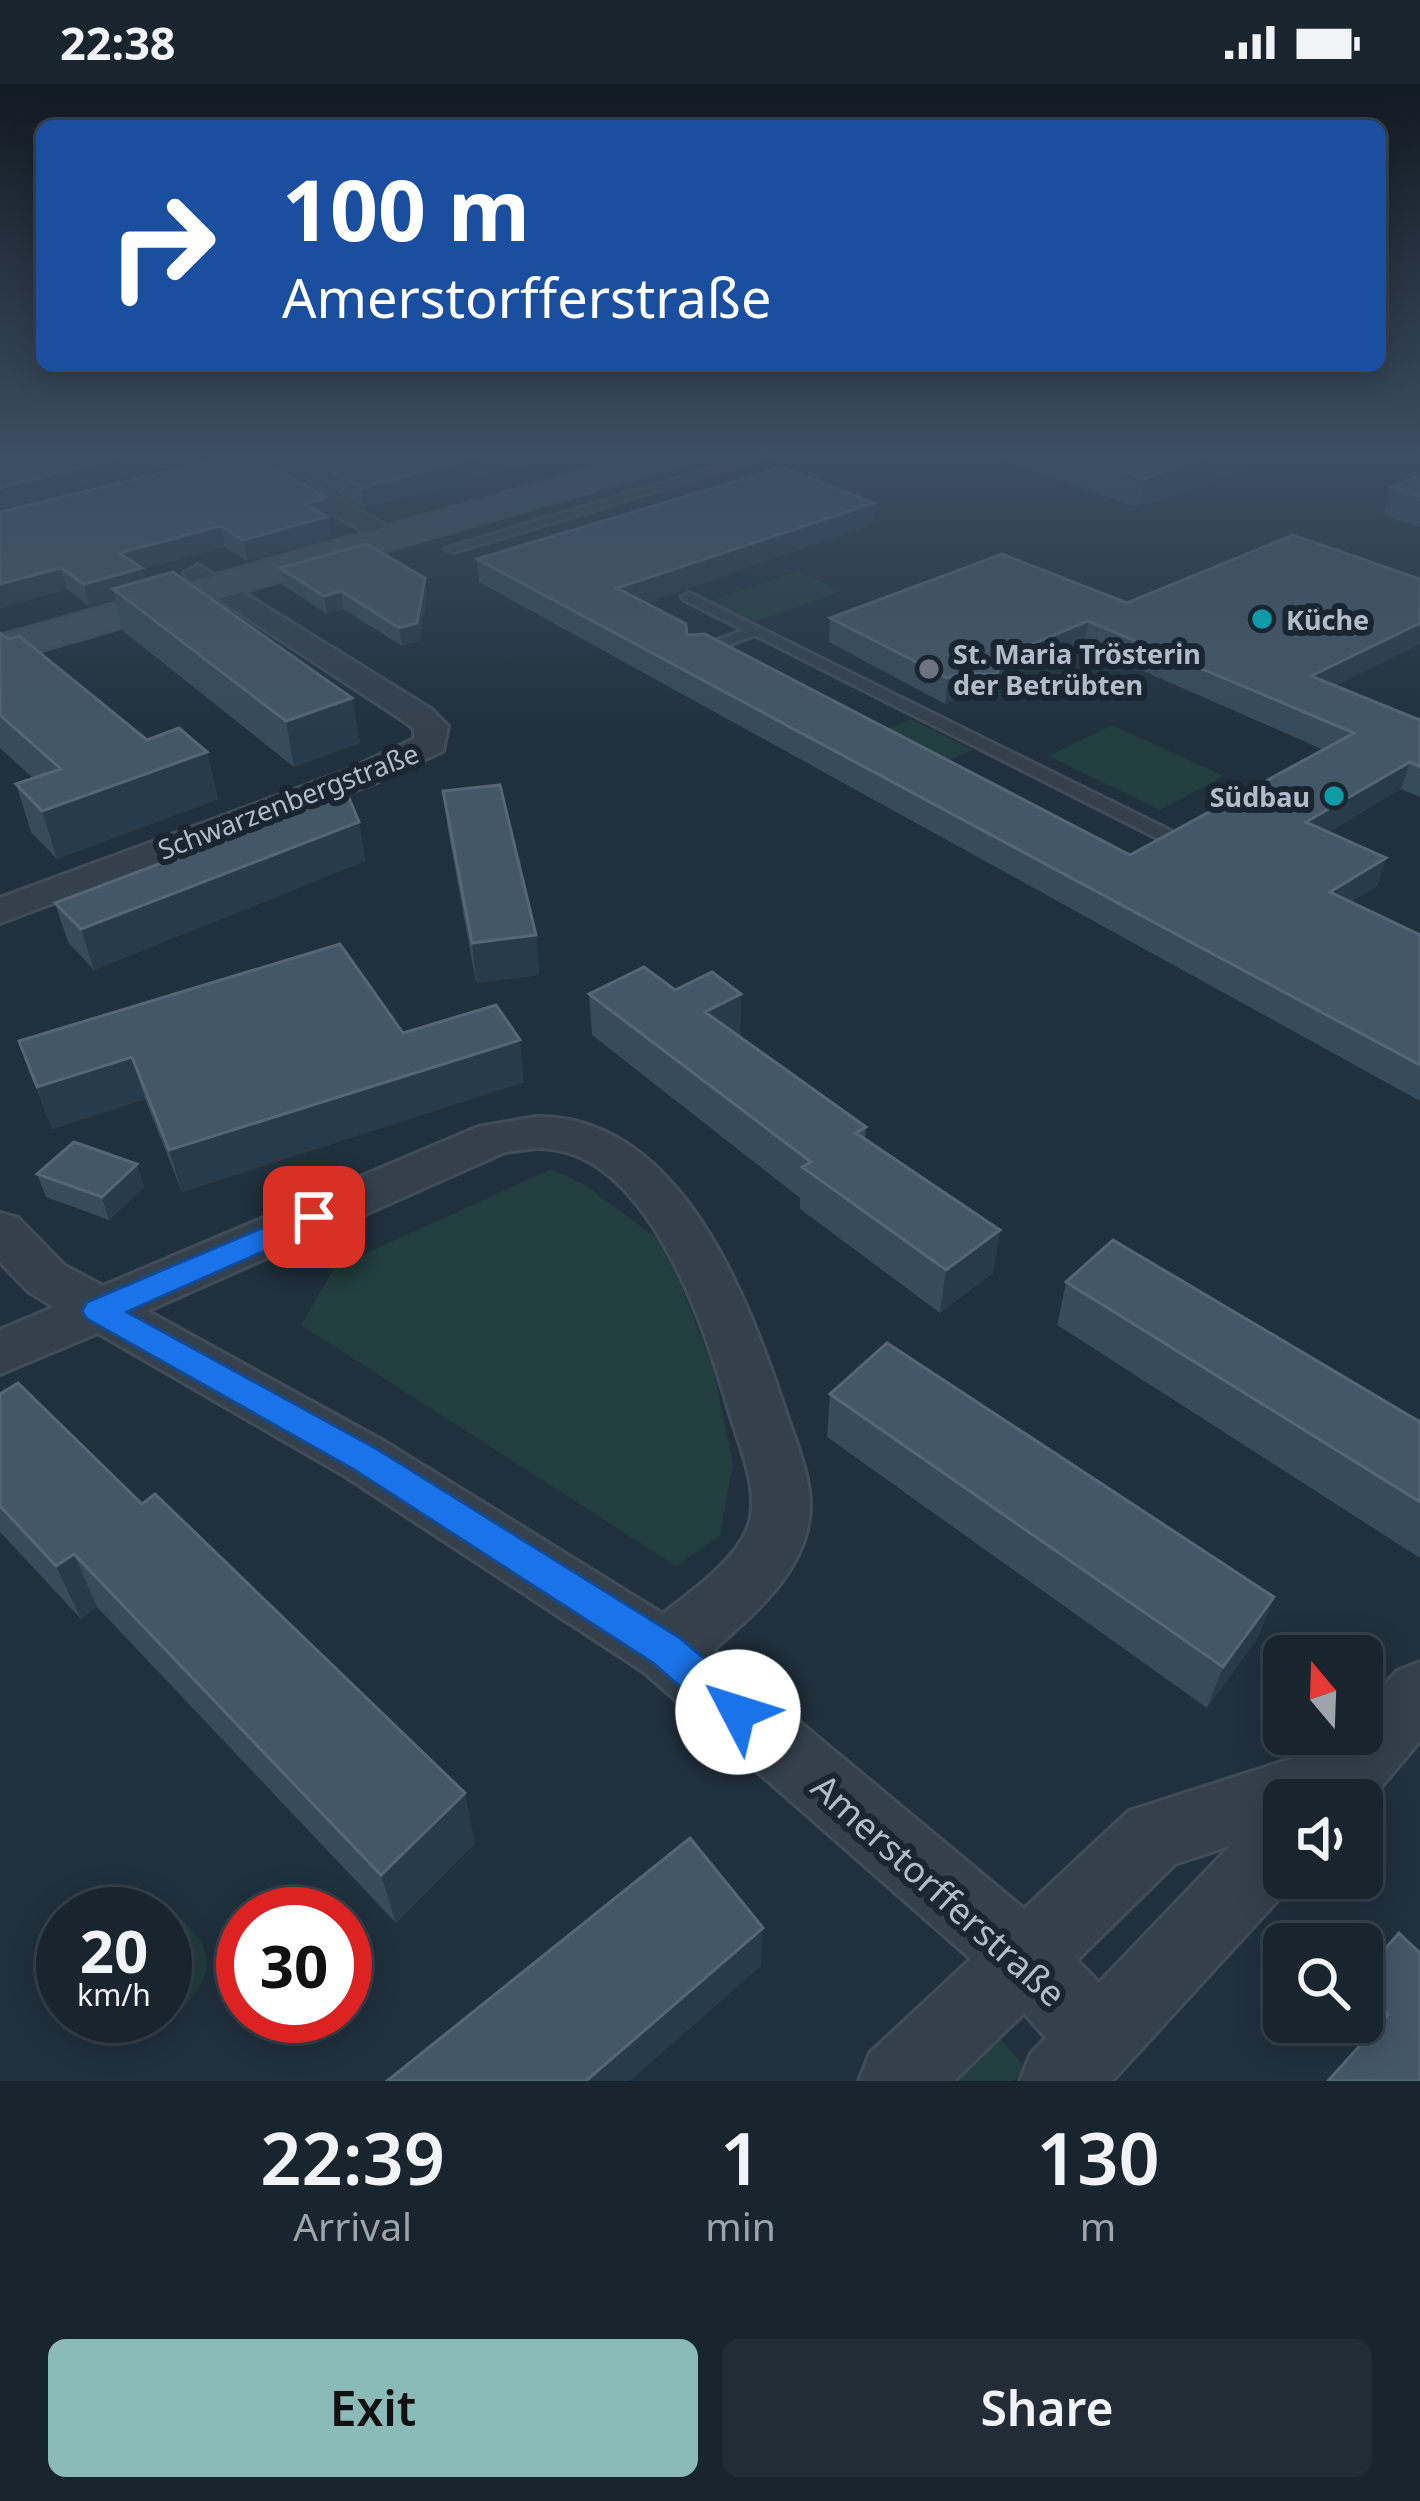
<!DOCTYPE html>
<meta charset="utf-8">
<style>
:root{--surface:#18242e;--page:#212c36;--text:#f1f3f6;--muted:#9fa4aa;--line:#36414a;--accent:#8bbbb9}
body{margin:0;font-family:"Noto Sans",sans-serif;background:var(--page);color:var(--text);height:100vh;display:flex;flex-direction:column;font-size:45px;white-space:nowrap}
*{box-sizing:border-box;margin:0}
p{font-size:39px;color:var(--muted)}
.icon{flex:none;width:66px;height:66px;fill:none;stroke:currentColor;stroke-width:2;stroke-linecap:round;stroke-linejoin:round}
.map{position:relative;height:1997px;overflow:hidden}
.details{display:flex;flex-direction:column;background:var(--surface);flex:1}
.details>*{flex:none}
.banner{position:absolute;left:36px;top:36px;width:1350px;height:252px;border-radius:18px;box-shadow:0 6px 30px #0003,0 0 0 3px var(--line);background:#1a4fa0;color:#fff;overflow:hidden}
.needle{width:78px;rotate:341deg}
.controls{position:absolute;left:1263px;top:1551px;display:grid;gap:24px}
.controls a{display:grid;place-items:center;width:120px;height:120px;border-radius:18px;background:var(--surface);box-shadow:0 6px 30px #0003,0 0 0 3px var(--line);font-size:60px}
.speed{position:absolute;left:36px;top:1803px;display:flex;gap:24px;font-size:60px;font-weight:700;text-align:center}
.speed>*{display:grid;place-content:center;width:156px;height:156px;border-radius:50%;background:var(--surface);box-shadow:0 6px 30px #0003,0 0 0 3px var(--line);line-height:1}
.speed small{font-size:30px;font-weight:400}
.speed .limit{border:18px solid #d22;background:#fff;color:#111}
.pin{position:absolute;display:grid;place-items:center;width:102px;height:102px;color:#fff;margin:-51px;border-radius:24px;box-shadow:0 6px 18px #0006}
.me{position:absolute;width:132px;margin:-66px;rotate:310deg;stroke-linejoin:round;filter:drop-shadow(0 0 9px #0008)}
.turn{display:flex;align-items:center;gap:42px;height:252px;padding:0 48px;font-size:54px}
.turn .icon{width:156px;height:156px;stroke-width:2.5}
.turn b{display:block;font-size:84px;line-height:102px}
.eta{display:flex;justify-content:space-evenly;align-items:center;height:204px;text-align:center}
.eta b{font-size:72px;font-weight:600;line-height:84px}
.button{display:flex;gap:24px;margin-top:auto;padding:24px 48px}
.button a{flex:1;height:138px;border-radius:18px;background:var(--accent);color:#111;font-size:48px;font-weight:600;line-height:138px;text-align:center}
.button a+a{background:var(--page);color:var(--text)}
.status{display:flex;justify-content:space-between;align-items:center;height:84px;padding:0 60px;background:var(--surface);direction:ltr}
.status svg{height:33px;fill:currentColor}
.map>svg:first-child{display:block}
.green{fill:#223e3e}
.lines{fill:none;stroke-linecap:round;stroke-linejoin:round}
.service-casing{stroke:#404d59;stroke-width:6}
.minor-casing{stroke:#404d59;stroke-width:6}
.secondary-casing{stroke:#404d59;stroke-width:6}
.service{fill:#34414d;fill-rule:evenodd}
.minor{fill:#34414d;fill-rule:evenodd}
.secondary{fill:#415161;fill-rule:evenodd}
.wall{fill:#374b5a}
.shaded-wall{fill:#283b4a}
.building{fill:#445766;stroke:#556776;stroke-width:3}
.route{fill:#1a73e8;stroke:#114b97;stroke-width:3}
.culture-dot{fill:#0f9aa8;stroke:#192632;stroke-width:4.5}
.worship-dot{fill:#6b7280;stroke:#192632;stroke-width:4.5}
.labels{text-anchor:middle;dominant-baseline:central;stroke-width:12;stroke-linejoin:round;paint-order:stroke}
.far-poi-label{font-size:27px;font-weight:bold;fill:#afbcc9;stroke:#192632;text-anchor:start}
.far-street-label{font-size:27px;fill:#afbcc9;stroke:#192632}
.near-street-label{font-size:36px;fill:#afbcc9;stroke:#192632}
</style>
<div class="status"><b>22:38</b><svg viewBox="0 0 49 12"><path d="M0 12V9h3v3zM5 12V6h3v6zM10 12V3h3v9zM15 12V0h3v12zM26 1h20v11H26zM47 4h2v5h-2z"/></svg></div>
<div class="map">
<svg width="1420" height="1997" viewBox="0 0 1420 1997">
<rect width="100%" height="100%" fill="#20303d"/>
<path class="green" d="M798 487 842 507 754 538 711 517Z
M911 635 973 666 932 684 871 652Z
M1112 641 1224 692 1160 726 1048 672Z
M551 1085 582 1099 664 1159 713 1283 733 1380 720 1452 676 1482 301 1241 334 1184Z
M155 1823C177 1829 186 1837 199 1855 226 1893 179 1936 142 1943 123 1946 104 1946 85 1943V1932H165V1830H134Z
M994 1948 1026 1984 1014 1997H946Z"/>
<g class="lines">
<g class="service-casing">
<path id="service" d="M755 371H774L455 468 445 465Z
M689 509 1179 751 1182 755 1173 760 1167 759 755 551 700 572H690V566L744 546 684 516 682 513Z"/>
</g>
<g class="minor-casing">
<path id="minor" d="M231 371H262L385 441 381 447H363Z
M198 481 431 625 448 642 443 667 372 700 0 839V814L348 686 414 655V645L407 639 188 495 184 489Z
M536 1033C681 1031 749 1216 786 1329 797 1362 814 1399 809 1435 802 1490 752 1532 713 1566L1024 1825 1129 1727 1325 1664 1339 1650H1362V1625L1397 1587 1420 1578V1657L1362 1725V1716H1284V1794H1298L1112 1997H1020L1031 1969 1046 1954 1024 1929 954 1997H859L870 1969 971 1875 644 1588 345 1392 98 1249 0 1290V1246L54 1223 29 1208 0 1178V1129L18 1134 65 1182 103 1202 478 1043ZM536 1064C649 1062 705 1244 730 1330 740 1363 762 1411 747 1446 732 1480 691 1507 663 1530L385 1358 147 1227 505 1068ZM1230 1762 1099 1899 1077 1876 1175 1780Z"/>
</g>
<g class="secondary-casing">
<path id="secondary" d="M640 371H696L691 378 0 578V552Z"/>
</g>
<use href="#service" class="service"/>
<use href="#minor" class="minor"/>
<use href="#secondary" class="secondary"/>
</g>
<path class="wall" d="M272 371H558L364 424Z
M992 371H1245L1242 385 1139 424Z
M1420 391V443L1383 431 1391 403Z
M326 413 331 454 247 477 225 463 142 485 145 496 352 614 360 659 294 683 123 547 115 515 89 522 67 505 0 524V428Z
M872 441 645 519 687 551 1130 771 1324 666 1084 561 999 597 994 615 957 614 945 620 829 558 830 534 1002 470 1420 636V713L1401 705 1328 748 1386 774 1377 802 1351 818 1420 851V1017L479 498 477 475Z
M280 484 427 512 419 557 402 562 343 525 327 530 283 501Z
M0 549 147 656 207 668 218 715 57 775 31 748 16 700 33 694 0 664Z
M443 707 536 851 539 891 476 899 448 746Z
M359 738 365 777 94 886 68 858 55 819Z
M675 906 741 910 740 951 738 952 866 1043 865 1055 1000 1146 993 1189 940 1229 800 1125V1114L592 951 589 910Z
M403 949 524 998 182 1108 145 1015 52 1045 19 957Z
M137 1080 144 1103 109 1136 46 1113 37 1090Z
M1066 1198 1420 1338V1474L1057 1241Z
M0 1310 475 1759 396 1839 97 1523 81 1535 0 1448Z
M830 1310 1274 1513 1257 1555 1207 1624 827 1353Z
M1420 1869V1997L1355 1938H1362V1891Z"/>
<path class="shaded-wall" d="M130 371H212L0 425V404Z
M484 371H558L364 424 361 404Z
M1209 371H1245L1242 385 1139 424 1144 395Z
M326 413 331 454 247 477 243 456 305 420Z
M874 419 872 441 618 528 617 504Z
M221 442 225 463 142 485 147 506 113 505 115 515 89 522 84 500 119 469Z
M61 484 67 505 0 524V500Z
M425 494 427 512 419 557 402 562 399 544Z
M341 507 343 525 327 530 324 512Z
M1088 537 1084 561 999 597 994 615 997 590 1003 572Z
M1420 539V560L1304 617 1311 592Z
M960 589 957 614 945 620 948 594Z
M352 614 360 659 294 683 286 637Z
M207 668 218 715 57 775 42 727Z
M1410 678 1401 705 1298 765 1306 738Z
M359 738 365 777 94 886 81 845Z
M1386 774 1377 802 1322 836 1330 808Z
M536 851 539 891 476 899 472 859Z
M741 910 740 951 705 969V928Z
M520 956 524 998 182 1108 169 1066Z
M132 973 145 1015 52 1045 37 1003Z
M137 1080 144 1103 109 1136 102 1113Z
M1000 1146 993 1189 940 1229 946 1186Z
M74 1470 97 1523 81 1535 56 1482Z
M1274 1513 1257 1555 1207 1624 1223 1583Z
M465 1709 475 1759 396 1839 381 1791Z
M763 1844 761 1882 630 1997H586Z"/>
<path class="building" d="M0 371H130L0 404Z
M235 371H249L326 413 305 420 327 433 243 456 221 442 119 469 142 484 84 500 61 484 0 500V428Z
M303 371H484L361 404Z
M1074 371H1209L1144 395Z
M783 383 874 419 617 504 686 540 687 551 705 550 1130 771 1354 649 1088 537 1003 572 997 590 960 589 948 594 830 534 1002 470 1127 519 1293 451 1420 495V539L1311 592 1420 636V683L1410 678 1306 738 1386 774 1330 808 1420 851V981L477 475Z
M1420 391V412L1391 403Z
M366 460 425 494 417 539 399 544 341 507 324 512 280 484Z
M173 488 352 614 286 637 113 505Z
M0 549 9 555 19 552 147 656 179 644 207 668 42 727 16 700 61 685 0 631Z
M500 701 536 851 472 859 443 707Z
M347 709 359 738 81 845 55 819Z
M340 860 403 949 496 921 520 956 169 1066 132 973 37 1003 19 957Z
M644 883 675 906 712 888 741 910 705 928 866 1043 856 1049 1000 1146 946 1186 802 1083 811 1078 589 910Z
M74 1058 137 1080 102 1113 37 1090Z
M1113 1156 1420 1338V1418L1066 1198Z
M887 1259 1274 1513 1223 1583 830 1310Z
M18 1299 142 1420 155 1410 465 1709 381 1791 74 1470 56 1482 0 1422V1310Z
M690 1754 763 1844 586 1997H387Z
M1399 1849 1420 1869V1997H1328L1388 1930 1362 1906V1891Z"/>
<linearGradient id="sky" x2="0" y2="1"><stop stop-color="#121a22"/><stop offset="0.57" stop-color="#3c4e62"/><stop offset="1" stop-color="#3c4e62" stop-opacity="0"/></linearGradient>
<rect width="1420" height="651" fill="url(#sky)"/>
<path class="route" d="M314 1122 325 1125 329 1133 325 1140 127 1228 377 1365 680 1554 752 1615 758 1628 752 1641 738 1647 724 1641 653 1579 353 1385 87 1235 82 1227 87 1218Z"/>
<g class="culture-dot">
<circle cx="1262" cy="535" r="12"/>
<circle cx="1334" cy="712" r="12"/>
</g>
<circle class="worship-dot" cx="929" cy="585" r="12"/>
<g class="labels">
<g class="far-poi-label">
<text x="1286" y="535">Küche</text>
<text x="953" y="569">St. Maria Trösterin<tspan x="953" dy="31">der Betrübten</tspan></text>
<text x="1310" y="712" text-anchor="end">Südbau</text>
</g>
<g class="far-street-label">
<text transform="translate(288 717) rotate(-21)">Schwarzenbergstraße</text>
</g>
<g class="near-street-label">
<text transform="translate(939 1806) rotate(42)">Amerstorfferstraße</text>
</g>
</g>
</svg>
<div class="controls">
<a><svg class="needle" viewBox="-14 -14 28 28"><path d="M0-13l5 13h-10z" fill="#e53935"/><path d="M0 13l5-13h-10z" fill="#9fa4aa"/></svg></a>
<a><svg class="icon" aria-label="sound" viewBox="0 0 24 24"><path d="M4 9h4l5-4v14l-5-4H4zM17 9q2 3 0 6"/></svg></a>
<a><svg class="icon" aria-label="search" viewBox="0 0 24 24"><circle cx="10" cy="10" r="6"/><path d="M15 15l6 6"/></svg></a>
</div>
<div class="speed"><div>20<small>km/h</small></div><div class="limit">30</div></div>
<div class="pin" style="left:314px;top:1133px;background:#d93025"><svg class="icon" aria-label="arrive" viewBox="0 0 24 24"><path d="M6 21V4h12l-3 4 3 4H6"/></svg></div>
<svg class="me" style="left:738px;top:1628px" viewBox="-20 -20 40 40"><circle r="19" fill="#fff"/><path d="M0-13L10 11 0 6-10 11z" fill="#1a73e8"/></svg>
<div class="banner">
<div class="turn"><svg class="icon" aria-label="right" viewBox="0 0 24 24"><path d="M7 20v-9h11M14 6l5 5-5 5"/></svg><div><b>100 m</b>Amerstorfferstraße</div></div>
</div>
</div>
<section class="details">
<div class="eta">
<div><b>22:39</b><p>Arrival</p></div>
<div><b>1</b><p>min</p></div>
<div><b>130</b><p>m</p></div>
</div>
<div class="button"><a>Exit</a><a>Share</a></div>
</section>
